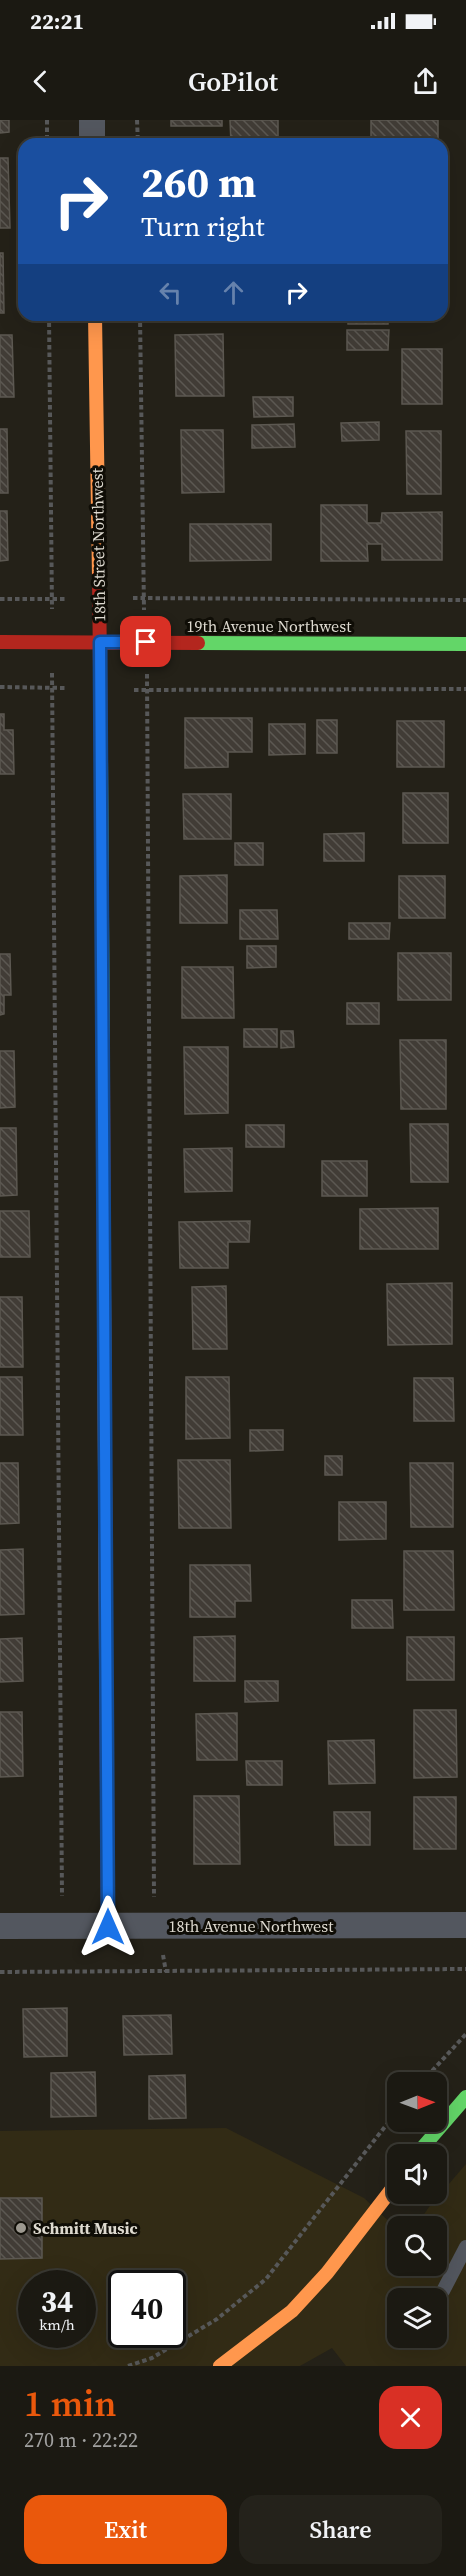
<!DOCTYPE html>
<meta charset="utf-8">
<style>
:root{--surface:#1b1912;--page:#24221b;--text:#f1f3f6;--muted:#a0a09f;--line:#393832;--accent:#ea580c}
body{margin:0;font-family:"Source Serif 4",serif;background:var(--page);color:var(--text);height:100vh;display:flex;flex-direction:column;font-size:22px;white-space:nowrap}
*{box-sizing:border-box;margin:0}
p{font-size:20px;color:var(--muted)}
.icon{flex:none;width:33px;height:33px;fill:none;stroke:currentColor;stroke-width:2;stroke-linecap:round;stroke-linejoin:round}
.map{position:relative;height:2246px;overflow:hidden}
.panel{display:flex;flex-direction:column;background:var(--surface);flex:1}
.panel>*{flex:none}
.guide{position:absolute;left:18px;top:18px;width:430px;height:183px;border-radius:18px;box-shadow:0 6px 24px #0002,0 0 0 2px var(--line);background:#1a4fa0;color:#fff;overflow:hidden}
.needle{width:39px;rotate:89deg}
.controls{position:absolute;left:387px;top:1952px;display:grid;gap:12px}
.controls a{display:grid;place-items:center;width:60px;height:60px;border-radius:12px;background:var(--surface);box-shadow:0 6px 24px #0002,0 0 0 2px var(--line);font-size:30px}
.speed{position:absolute;left:18px;top:2150px;display:flex;gap:12px;font-size:30px;font-weight:700;text-align:center}
.speed>*{display:grid;place-content:center;width:78px;height:78px;border-radius:50%;background:var(--surface);box-shadow:0 6px 24px #0002,0 0 0 2px var(--line);line-height:1}
.speed small{font-size:15px;font-weight:400}
.speed .limit{border:3px solid #111;border-radius:9px;background:#fff;color:#111}
.pin{position:absolute;display:grid;place-items:center;width:51px;height:51px;color:#fff;margin:-26px;border-radius:12px;box-shadow:0 3px 9px #0006}
.me{position:absolute;width:66px;margin:-33px;rotate:0deg;stroke-linejoin:round;filter:drop-shadow(0 0 4px #0008)}
.turn{display:flex;align-items:center;gap:21px;height:126px;padding:0 24px;font-size:27px}
.turn .icon{width:78px;height:78px;stroke-width:2.5}
.turn b{display:block;font-size:42px;line-height:51px}
.lanes{display:flex;align-items:center;height:57px;padding:0 24px;background:#0003;justify-content:center;gap:30px;direction:ltr}
.lanes .off{opacity:.35}
.round{display:grid;place-items:center;flex:none;width:63px;height:63px;border-radius:18px;background:var(--page)}
.head{display:flex;align-items:center;justify-content:space-between;height:102px;padding:0 24px}
h1{font-size:36px;font-weight:600;line-height:45px;color:var(--accent)}
.button{display:flex;gap:12px;margin-top:auto;padding:12px 24px}
.button a{flex:1;height:69px;border-radius:18px;background:var(--accent);color:#fff;font-size:24px;font-weight:600;line-height:69px;text-align:center}
.button a+a{background:var(--page);color:var(--text)}
.status{display:flex;justify-content:space-between;align-items:center;height:42px;padding:0 30px;background:var(--surface);direction:ltr}
.status svg{height:16px;fill:currentColor}
header{display:flex;justify-content:space-between;align-items:center;height:78px;padding:0 24px;background:var(--surface);font-size:27px;font-weight:600}
.map>svg:first-child{display:block}
.built{fill:#322b15;fill-rule:evenodd}
.building{fill:url(#building-back-hatch);stroke:#5c5851;stroke-width:1.5}
.lines{fill:none;stroke-linecap:round;stroke-linejoin:round}
.path{stroke:#575859;stroke-width:4;stroke-dasharray:4.5 3;stroke-linecap:butt}
.lane{stroke:#53575f;stroke-width:14}
.street{stroke:#53575f;stroke-width:26}
.fast{stroke:#63d668;stroke-width:14}
.slow{stroke:#ff974d;stroke-width:14}
.jam{stroke:#b3261e;stroke-width:14}
.route-casing{stroke:#114b97;stroke-width:15}
.route{stroke:#1a73e8;stroke-width:10}
.poi-dot{fill:#9d9990;stroke:#0f0d06;stroke-width:2}
.labels{text-anchor:middle;dominant-baseline:central;stroke-width:6;stroke-linejoin:round;paint-order:stroke}
.street-label{font-size:16px;fill:#dedad0;stroke:#0f0d06}
.poi-label{font-size:16px;font-weight:bold;fill:#dedad0;stroke:#0f0d06;text-anchor:start}
</style>
<div class="status"><b>22:21</b><svg viewBox="0 0 49 12"><path d="M0 12V9h3v3zM5 12V6h3v6zM10 12V3h3v9zM15 12V0h3v12zM26 1h20v11H26zM47 4h2v5h-2z"/></svg></div>
<header><svg class="icon" aria-label="back" viewBox="0 0 24 24"><path d="M15 5l-7 7 7 7"/></svg>GoPilot<svg class="icon" aria-label="share" viewBox="0 0 24 24"><path d="M12 15V3M7 8l5-5 5 5M5 13v7h14v-7"/></svg></header>
<div class="map">
<svg width="466" height="2246" viewBox="0 0 466 2246">
<defs>
<pattern id="building-back-hatch" width="6" height="6" patternUnits="userSpaceOnUse" patternTransform="scale(1.5)"><rect width="6" height="6" fill="#413c36"/><path d="M-1 5l2 2M0 0l6 6M5-1l2 2" fill="none" stroke="#5c5852"/></pattern>
</defs>
<rect width="100%" height="100%" fill="#242118"/>
<path class="built" d="M226 2008 364 2078 397 2109 398 2145H436V2106H416L429 2087 466 2044V2246H346L332 2228 300 2246H0V2011ZM32 2163H82V2214H32ZM122 2163H172V2214H122ZM398 2178H436V2217H398Z"/>
<path class="building" d="M0 0H9V12L0 13Z
M171 0H222V6H171Z
M230 0H278V24H231Z
M371 0H438V22H371Z
M0 38H8L10 108H0Z
M0 133H3L4 193H0Z
M179 195H221V196L179 197Z
M348 195H388V204H348Z
M347 210H389L388 230H347Z
M223 214 224 276H176L175 215Z
M0 215H12L14 277H0Z
M402 229H442V284H402Z
M253 277H293V296L254 297Z
M379 302V320L342 321 341 303Z
M294 304 295 327 252 328V305Z
M0 309H7L8 373H0Z
M181 310H223L224 372 182 373Z
M406 311H441V374H407Z
M321 385H367V403H381L382 393 442 392V440H382V424H367L368 441H321Z
M0 391H7L8 440 0 441Z
M190 404H271V440L190 441Z
M0 594H4V610H13L14 654H0Z
M185 598H252V632H228V647L185 648Z
M317 600H337V633H317Z
M397 601H444V647H397Z
M269 604H305V634L269 635Z
M403 673H448V723H403Z
M183 674H231V719H184Z
M364 713V741H324V714Z
M235 723H263V745H235Z
M227 755V803H180V756Z
M399 756H445V798H399Z
M240 790H277L278 819H240Z
M349 803H390L389 819H349Z
M247 826H276V847L247 848Z
M398 833H451V880H398Z
M0 834H10L11 875H4V894L0 895Z
M182 847H233L234 898H182Z
M347 883H379V904H347Z
M244 909H277V927H244Z
M281 911H293L294 927 281 928Z
M400 920H446V989H401Z
M184 927H228V993L185 994Z
M0 931H14L15 987 0 988Z
M410 1004H448V1062H411Z
M246 1005H284V1027H246Z
M0 1008H16L17 1075 0 1076Z
M232 1028V1071L185 1072 184 1029Z
M322 1041H367V1076H322Z
M438 1088V1129H360V1089Z
M0 1091H29L30 1137H0Z
M250 1101 249 1122H228V1148H180L179 1102Z
M452 1163V1224L388 1225 387 1164Z
M226 1166 227 1229H193L192 1167Z
M0 1177H22L23 1247H0Z
M0 1257H22L23 1315H0Z
M186 1257H229L230 1318 186 1319Z
M414 1258H453L454 1301H414Z
M250 1310H283V1330L250 1331Z
M325 1336H342V1355H325Z
M178 1340H230L231 1408H179Z
M0 1343H18L19 1403 0 1404Z
M410 1343H453V1407H411Z
M339 1382H386V1419L339 1420Z
M23 1429 24 1494 0 1495V1430Z
M404 1431H453L454 1490H404Z
M190 1445H250L251 1481H235V1497H190Z
M352 1480H392L393 1508H352Z
M235 1516V1561H194V1517Z
M407 1517H454V1560H407Z
M22 1518 23 1561 0 1562V1519Z
M245 1561H278V1581L245 1582Z
M414 1590H456L457 1657 414 1658Z
M0 1592H22L23 1656 0 1657Z
M237 1593V1640H197L196 1594Z
M374 1620 375 1663 329 1664 328 1621Z
M246 1641H282V1665H247Z
M194 1676H239L240 1744H194Z
M414 1677H456V1729H414Z
M334 1692H370V1725H335Z
M67 1888V1936L24 1937 23 1889Z
M171 1895 172 1934 124 1935 123 1896Z
M95 1952 96 1996 51 1997V1953Z
M185 1955 186 1998 149 1999V1956Z
M0 2078H42V2138L0 2139Z"/>
<g class="lines">
<path class="path" d="M47 0V24
M137 0 138 24
M49 195 52 489
M140 195 144 490
M133 478 466 480
M0 479H65
M52 553 62 1776
M147 554 154 1777
M0 567 66 568
M134 570 466 569
M163 1835 166 1852
M0 1852 466 1849
M422 1962 466 1914
M128 2246 152 2238 217 2199 266 2159 398 1990"/>
<path class="lane" d="M443 2171 466 2127"/>
<path class="street" d="M92 0V24
M0 1806 466 1805"/>
<path class="fast" d="M198 523 466 524
M101 638 103 953
M417 2034 466 1977"/>
<path class="slow" d="M95 195 99 457
M104 1166 106 1540
M220 2246 292 2191 327 2153 398 2061"/>
<path class="jam" d="M99 457 101 638
M0 522 198 523
M103 953 104 1166
M106 1540 108 1807"/>
</g>
<g class="lines">
<g class="route-casing">
<path id="route" d="M108 1807 100 522H146"/>
</g>
<use href="#route" class="route"/>
</g>
<circle class="poi-dot" cx="21" cy="2108" r="6"/>
<g class="labels">
<g class="street-label">
<text transform="translate(98 425) rotate(-91)">18th Street Northwest</text>
<text x="269" y="506">19th Avenue Northwest</text>
<text x="251" y="1806">18th Avenue Northwest</text>
</g>
<g class="poi-label">
<text x="33" y="2108">Schmitt Music</text>
</g>
</g>
</svg>
<div class="controls">
<a><svg class="needle" viewBox="-14 -14 28 28"><path d="M0-13l5 13h-10z" fill="#e53935"/><path d="M0 13l5-13h-10z" fill="#a0a09f"/></svg></a>
<a><svg class="icon" aria-label="sound" viewBox="0 0 24 24"><path d="M4 9h4l5-4v14l-5-4H4zM17 9q2 3 0 6"/></svg></a>
<a><svg class="icon" aria-label="search" viewBox="0 0 24 24"><circle cx="10" cy="10" r="6"/><path d="M15 15l6 6"/></svg></a>
<a><svg class="icon" aria-label="layers" viewBox="0 0 24 24"><path d="M12 4l9 5-9 5-9-5zM3 14l9 5 9-5"/></svg></a>
</div>
<div class="speed"><div>34<small>km/h</small></div><div class="limit">40</div></div>
<div class="pin" style="left:146px;top:522px;background:#d93025"><svg class="icon" aria-label="arrive" viewBox="0 0 24 24"><path d="M6 21V4h12l-3 4 3 4H6"/></svg></div>
<svg class="me" style="left:108px;top:1807px" viewBox="-20 -20 40 40"><path d="M0-17L14 15 0 8-14 15z" fill="#1a73e8" stroke="#fff" stroke-width="4"/></svg>
<div class="guide">
<div class="turn"><svg class="icon" aria-label="right" viewBox="0 0 24 24"><path d="M7 20v-9h11M14 6l5 5-5 5"/></svg><div><b>260 m</b>Turn right</div></div>
<div class="lanes"><svg class="icon off" aria-label="left" viewBox="0 0 24 24"><path d="M17 20v-9H6M10 6l-5 5 5 5"/></svg><svg class="icon off" aria-label="ahead" viewBox="0 0 24 24"><path d="M12 20V5M6 11l6-6 6 6"/></svg><svg class="icon" aria-label="right" viewBox="0 0 24 24"><path d="M7 20v-9h11M14 6l5 5-5 5"/></svg></div>
</div>
</div>
<section class="panel">
<div class="head"><div><h1>1 min</h1><p>270 m · 22:22</p></div><a class="round" style="background:#d93025;color:#fff"><svg class="icon" aria-label="close" viewBox="0 0 24 24"><path d="M6 6l12 12M18 6L6 18"/></svg></a></div>
<div class="button"><a>Exit</a><a>Share</a></div>
</section>
